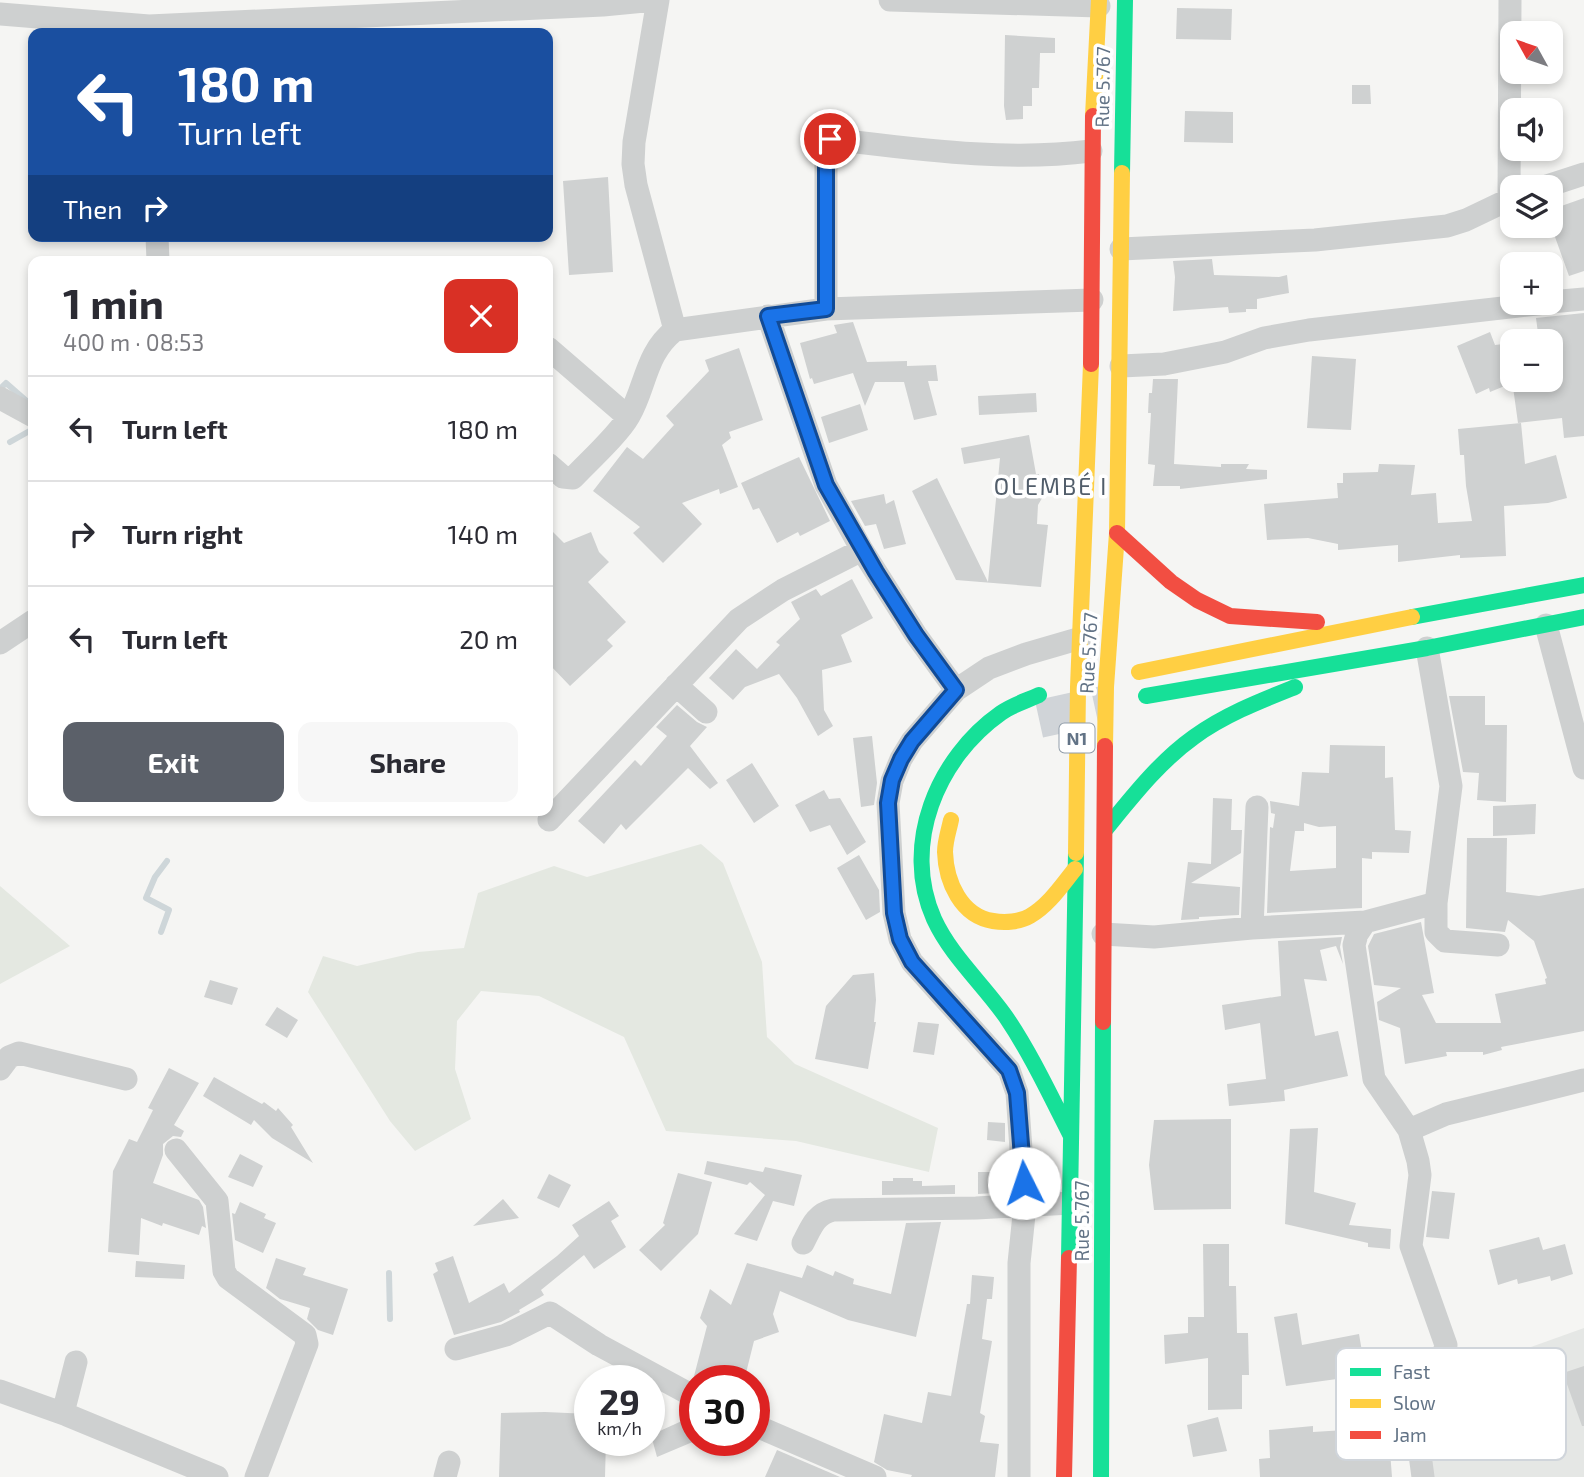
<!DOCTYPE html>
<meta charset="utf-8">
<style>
:root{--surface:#fff;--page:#f7f7f7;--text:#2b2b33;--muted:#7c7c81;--line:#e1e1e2;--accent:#5b6069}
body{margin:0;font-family:"Exo 2",sans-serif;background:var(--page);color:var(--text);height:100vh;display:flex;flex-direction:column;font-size:26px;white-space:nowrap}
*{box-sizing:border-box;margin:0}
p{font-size:23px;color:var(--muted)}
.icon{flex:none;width:38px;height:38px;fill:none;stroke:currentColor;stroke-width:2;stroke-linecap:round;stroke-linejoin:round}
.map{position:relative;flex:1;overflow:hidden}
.panel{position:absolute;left:28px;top:256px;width:525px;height:560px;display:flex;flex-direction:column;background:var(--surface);border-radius:14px;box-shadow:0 4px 10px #0003}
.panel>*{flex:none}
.top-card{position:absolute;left:28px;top:28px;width:525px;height:214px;border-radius:14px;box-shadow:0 4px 10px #0003;background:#1a4fa0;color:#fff;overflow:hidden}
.needle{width:46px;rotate:310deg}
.buttons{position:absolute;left:1500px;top:21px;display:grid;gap:14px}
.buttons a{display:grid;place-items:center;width:63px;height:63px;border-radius:14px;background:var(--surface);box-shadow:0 4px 10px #0003;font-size:35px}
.speed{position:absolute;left:574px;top:1365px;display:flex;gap:14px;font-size:35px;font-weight:700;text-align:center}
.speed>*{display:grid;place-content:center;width:91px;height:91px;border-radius:50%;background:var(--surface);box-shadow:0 4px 10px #0003;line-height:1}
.speed small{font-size:18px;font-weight:400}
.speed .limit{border:10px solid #d22;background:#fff;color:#111}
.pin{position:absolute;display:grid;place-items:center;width:60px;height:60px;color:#fff;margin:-30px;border:4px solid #fff;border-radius:50%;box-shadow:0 2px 7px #0007}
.me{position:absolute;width:77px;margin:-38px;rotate:356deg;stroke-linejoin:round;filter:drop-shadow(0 0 5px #0008)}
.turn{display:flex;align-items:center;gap:24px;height:147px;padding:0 35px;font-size:32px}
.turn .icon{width:91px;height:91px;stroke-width:2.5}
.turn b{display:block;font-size:49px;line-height:60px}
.then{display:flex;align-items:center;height:66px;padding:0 35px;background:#0003;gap:14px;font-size:26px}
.round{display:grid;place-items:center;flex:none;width:74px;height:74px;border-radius:14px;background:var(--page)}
.head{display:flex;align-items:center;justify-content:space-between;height:119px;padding:0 35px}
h1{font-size:42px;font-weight:700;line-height:52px}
.button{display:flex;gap:14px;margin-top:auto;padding:14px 35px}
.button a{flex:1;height:80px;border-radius:14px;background:var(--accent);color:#fff;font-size:28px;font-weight:700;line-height:80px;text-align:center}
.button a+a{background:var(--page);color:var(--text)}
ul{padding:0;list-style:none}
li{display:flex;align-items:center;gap:21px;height:105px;padding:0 35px;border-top:2px solid var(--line)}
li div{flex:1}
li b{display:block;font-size:26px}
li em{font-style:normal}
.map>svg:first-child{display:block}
.built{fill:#e5e7e5}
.green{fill:#e4e8e1}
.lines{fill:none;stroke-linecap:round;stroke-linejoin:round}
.stream{stroke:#ced6d9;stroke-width:6}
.building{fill:#cfd1d1;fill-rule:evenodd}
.highway-tunnel{stroke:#d0d4d8;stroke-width:38;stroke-dasharray:38 19;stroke-linecap:butt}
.street{stroke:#ced0d0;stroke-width:23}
.fast{stroke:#16e098;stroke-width:16}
.slow{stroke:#ffcf43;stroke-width:16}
.jam{stroke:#f24e42;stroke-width:16}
.route-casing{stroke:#114b97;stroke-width:18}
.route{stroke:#1a73e8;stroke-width:12}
.labels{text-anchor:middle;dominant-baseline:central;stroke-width:7;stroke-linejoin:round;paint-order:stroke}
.shield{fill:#fff;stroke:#919daa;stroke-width:2}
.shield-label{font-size:18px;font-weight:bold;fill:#627386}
.street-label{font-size:19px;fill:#627386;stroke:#fff}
.quarter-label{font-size:23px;letter-spacing:2px;fill:#515d6a;stroke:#fff}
.key{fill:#fff;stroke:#d0d5db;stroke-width:2}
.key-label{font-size:19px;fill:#627386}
</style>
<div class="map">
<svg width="1584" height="1477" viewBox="0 0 1584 1477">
<rect width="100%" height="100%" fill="#f5f5f3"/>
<path class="built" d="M1584 1328V1477H1430L1417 1388Z"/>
<path class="green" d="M701 844 723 863 762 962 767 1037 795 1064 938 1128 929 1172 796 1141 666 1131 624 1037 539 996 481 991 457 1021 455 1069 471 1119 415 1151 390 1121 308 992 323 956 357 966 418 952 464 948 478 893 554 866 587 877Z
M0 886 70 946 0 984Z"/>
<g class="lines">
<path class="stream" d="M0 389 6 383 30 404
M10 442 33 429
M161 932 169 910 146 898 155 877 167 861
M389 1273 390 1319"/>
</g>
<path class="building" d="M1177 8 1232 9 1231 40 1176 39Z
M1005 35 1055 38V53H1040L1039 88H1032V106H1023V119L1006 120 1004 106Z
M1352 85H1370L1371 104H1352Z
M1185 111 1233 112V143L1184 142Z
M608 177 613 272 569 275 563 181Z
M1584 198V271L1569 276 1550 223V210Z
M1212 259 1214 275 1279 277 1287 275 1289 293 1257 299V309H1246V312L1229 313 1228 307 1173 311 1175 277 1173 261Z
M1584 313V436L1564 438 1562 418 1518 423 1512 380H1550V341H1539L1536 318Z
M853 322 867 362 907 361V366L936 365 938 381H928L937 415 914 420 904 382H875L865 406 853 373 814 384 812 378 810 379 800 343 837 333 834 325Z
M1490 332 1495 345 1512 343V383L1490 392 1489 388 1476 394 1457 346Z
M739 348 763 420 729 432 731 438 722 445 738 487 720 494 719 489 682 503 702 524 663 563 633 533 640 527 593 491 627 447 643 459 674 425 666 416 709 371 705 360Z
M1312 356 1356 359 1351 430 1307 428Z
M1153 379H1178L1174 464 1221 467V464H1249L1246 469 1267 470V479L1180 489V486H1153L1155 465 1148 464 1151 413H1148L1149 393H1152Z
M1036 393 1037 412 979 415 978 396Z
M860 404 868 430 829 443 821 417Z
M1521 423 1525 464 1556 455 1567 498 1548 503 1504 506 1506 556 1460 558V555L1398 562V545L1338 550V544L1308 538 1267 540 1264 504 1338 498 1337 483H1343V473L1378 472 1379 464 1415 465 1411 495 1436 493 1438 523 1472 521 1466 486 1464 455H1460L1458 429Z
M1029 435 1036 474H1039V482L1051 483 1038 505 1037 524 1048 525 1041 587 956 580 912 491 937 478 988 582 1000 458 964 464 961 448Z
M799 457 830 521 800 536 798 532 777 543 759 508 753 510 741 483Z
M884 494 886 504 894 500 906 544 884 549 876 524 865 526 851 501Z
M548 527 564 543 591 532 599 552 609 562 588 582 626 622 607 640 613 646 570 686 548 663Z
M852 579 873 618 841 635 852 662 822 670 824 710 833 726 818 736 797 698 779 674 745 687 733 700 709 678 736 649 757 669 780 645 776 642 800 619 791 602 816 589 821 596Z
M1449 696H1485V725H1507L1506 802 1477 800 1479 773 1463 772Z
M677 705 697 722 707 727 690 746 718 783 710 789 688 768 626 830 621 824 604 844 578 821 635 760 641 766 667 736 656 727Z
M872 736 877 783 874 805 861 807 853 738Z
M1330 745 1385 746V778L1393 777 1395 830 1411 831 1409 853 1372 852V859L1362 858V908L1267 913 1270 827 1273 828 1275 814 1271 813 1270 801 1299 806 1302 772 1329 773ZM1304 823 1319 827 1336 826V868L1290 871 1295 831H1304Z
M752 763 779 806 754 823 726 780Z
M824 790 829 799 840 798 866 842 847 855 830 825 810 832 795 805Z
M1213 798 1232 799 1231 830H1242L1241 853 1191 883 1240 887 1239 915 1199 917V919L1181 920 1188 862 1211 864Z
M1536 804 1535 834 1493 836V806Z
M1467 838H1507L1506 892 1539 896 1584 888V1031L1501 1047 1502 1050 1483 1055V1052H1446L1447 1056 1405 1064 1400 1028 1379 1020 1377 1002 1401 988 1374 985 1368 946 1374 934 1421 922 1434 993 1422 995 1436 1023H1501L1495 994 1546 984 1545 979 1547 978 1534 941 1508 920 1505 932 1466 928Z
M859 855 879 890 880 912 866 920 837 868Z
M1342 937 1340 947 1343 964 1336 946 1320 950 1327 981 1304 979 1315 1036 1338 1031 1348 1076 1284 1090 1285 1101 1229 1106 1227 1084 1266 1079 1260 1023 1225 1030 1222 1005 1281 996 1278 941Z
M874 973 876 1000 874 1022H876L868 1069 815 1059 826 1006 853 975Z
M210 980 238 988 232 1005 204 997Z
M277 1007 298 1020 287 1038 265 1025Z
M918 1022 939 1024 934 1055 913 1052Z
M169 1068 199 1083 174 1125 184 1131 181 1137 173 1136 163 1144V1155L153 1183 199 1200 203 1207 206 1228 202 1226 199 1235 163 1223 162 1226 141 1218 139 1255 108 1252 113 1171 129 1139 137 1142 153 1110 148 1108Z
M214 1077 262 1104 264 1102 276 1111 278 1108 293 1125 291 1127 313 1163 272 1138 254 1120 251 1125 203 1096Z
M1231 1119V1209L1154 1210 1149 1165 1154 1120Z
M988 1122 1005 1123V1142L987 1140Z
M1318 1128 1314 1192 1356 1203 1349 1225 1391 1229 1390 1249 1368 1247V1243L1285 1224 1290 1129Z
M240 1154 263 1166 253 1187 228 1177Z
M707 1161 763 1172 765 1167 802 1175 794 1206 773 1201 757 1241 734 1234 765 1195 750 1182 747 1185 704 1174Z
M978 1172H1009L1010 1192 978 1194Z
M678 1173 712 1182 698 1234 661 1271 639 1250 665 1225 663 1223Z
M549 1174 571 1185 559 1208 537 1198Z
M893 1178H913V1181H922V1186L955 1185V1194L882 1195V1181H893Z
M1432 1191 1455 1193 1449 1239 1426 1237Z
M503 1199 519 1218 473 1226Z
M609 1201 619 1216 611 1221 626 1247 594 1269 584 1255 541 1290 544 1295 519 1310 520 1312 501 1322 454 1335 433 1274 438 1271 435 1263 453 1256 469 1303 504 1283 509 1293 557 1256 579 1236 572 1225Z
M240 1202 266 1214 264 1218 276 1223 263 1253 235 1240 232 1213 235 1214Z
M941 1222 916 1337 848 1320 780 1291 773 1314 779 1332 754 1341 744 1381 693 1380 707 1326 700 1318 710 1289 731 1305 747 1263 802 1278 807 1265 833 1276 835 1271 854 1279 853 1284 891 1294 906 1223Z
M1539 1237 1543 1250 1565 1244 1573 1274 1551 1281 1550 1276 1518 1284 1517 1279 1498 1285 1489 1250Z
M1203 1244H1229V1286H1236L1237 1333H1248L1249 1375H1242V1409L1208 1410V1358L1165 1364 1164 1335 1188 1333V1317H1204Z
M276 1258 306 1268 303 1275 348 1289 333 1335 318 1330 307 1319 310 1308 280 1299 266 1288Z
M136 1261 185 1265 184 1279 135 1277Z
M972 1275 994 1277 992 1299H987L982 1339 992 1341 980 1413 985 1416 980 1442 999 1444 995 1477H911L912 1475 887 1470 874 1462 884 1414 922 1423 928 1392 951 1396 967 1304H970Z
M1297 1313 1302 1345 1359 1334 1366 1375 1286 1386 1274 1317Z
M1584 1366V1426H1582L1563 1373Z
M545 1412 590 1414V1440H606L605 1477H499L501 1413Z
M695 1415V1441L657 1457 651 1435Z
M1218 1417 1227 1451 1193 1457 1187 1425Z
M1313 1426V1432L1345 1430V1441L1389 1438 1392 1477H1260L1259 1459 1270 1458 1269 1430Z
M777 1450 840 1477H765Z"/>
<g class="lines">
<path class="highway-tunnel" d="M1039 719 1108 704"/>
<path class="street" d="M658 0 634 142 633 164 636 185 675 330
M890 0 1099 6
M0 14 149 26 603 5 655 0
M1544 187 1584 174
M1509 199 1510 0
M157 236 158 261
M1121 249 1315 240 1447 226 1466 220 1512 198
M1550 302 1584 299
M826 309V156L830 139C917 149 1004 162 1091 151
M768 316 826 485 862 550 916 635 956 690
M548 348 628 417
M1121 366 1164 364 1225 352 1264 338 1309 330 1546 303
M0 398 33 416
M548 464 563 477 573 478C588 462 619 434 629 416 646 387 645 353 675 330L826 309 1092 300
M1546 625 1584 768
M0 643 33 621
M1427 648 1451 786 1436 903V932L1445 941 1498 945
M676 685 706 712
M549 820 739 619 783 590 862 550
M1365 922 1357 934 1354 945 1374 1079 1409 1130 1418 1161 1420 1175 1411 1246 1446 1345 1442 1360 1415 1377 1411 1387 1423 1477
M1252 928 1257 807
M1103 934 1154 937 1252 928 1365 922 1436 903
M0 1069 9 1057 19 1053 126 1079
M1409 1130 1446 1114 1584 1080
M176 1150 217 1201 224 1271 228 1278 305 1335 307 1344 256 1477
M803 1243C811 1228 815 1214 833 1210L976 1208 1071 1203
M456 1349 506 1335 550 1313 599 1345 695 1397
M76 1362 64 1409 67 1415 217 1477
M0 1391 67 1415
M754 1425 875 1477
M445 1477 449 1462
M1019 1477V1263L1025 1205 1017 1093 1009 1070 912 962 900 939 894 913 888 803 892 781 901 759 912 741 956 690 989 668 1026 654 1081 638"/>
<path class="fast" d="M1122 173 1125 0
M1412 617 1584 585
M1039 695C1026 701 1012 705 1001 713 937 758 901 845 934 919 951 956 983 984 1006 1017 1031 1054 1050 1095 1070 1134
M1146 696 1427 648 1584 617
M1105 830C1132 797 1159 762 1194 737 1224 715 1260 701 1295 687
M1069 1258 1076 853
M1101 1477 1103 1022"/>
<path class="slow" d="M1093 116 1099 0
M1139 672 1412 617
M1105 746 1106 687 1117 533 1122 173
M951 820C949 830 945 841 945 852 946 882 961 916 993 921 1005 923 1020 922 1030 916 1049 905 1062 885 1075 869
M1076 853 1078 687 1091 364"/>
<path class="jam" d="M1091 364 1093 116
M1117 533 1171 582 1197 600 1230 616 1317 622
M1103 1022 1105 746
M1064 1477 1069 1258"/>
</g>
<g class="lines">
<g class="route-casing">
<path id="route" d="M830 139 826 156V309L768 316 826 485 876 572 916 635 956 690 912 741 901 759 892 780 888 803 894 913 900 939 912 962 1009 1070 1017 1093 1024 1183"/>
</g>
<use href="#route" class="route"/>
</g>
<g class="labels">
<rect class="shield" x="1059.5" y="723.5" width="35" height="29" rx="5"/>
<g class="shield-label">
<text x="1077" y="738">N1</text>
</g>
<g class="street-label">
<text transform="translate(1102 87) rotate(-89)">Rue 5.767</text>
<text transform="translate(1088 653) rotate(-87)">Rue 5.767</text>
<text transform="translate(1081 1221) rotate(-90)">Rue 5.767</text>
</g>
<g class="quarter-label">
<text x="1051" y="486">OLEMBÉ I</text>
</g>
</g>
<rect x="1336" y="1348" width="230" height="112" rx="10" class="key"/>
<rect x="1350" y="1368" width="31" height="8" fill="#16e098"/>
<rect x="1350" y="1399" width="31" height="9" fill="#ffcf43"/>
<rect x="1350" y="1431" width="31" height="8" fill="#f24e42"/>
<g class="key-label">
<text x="1393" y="1379">Fast</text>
<text x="1393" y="1410">Slow</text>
<text x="1393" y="1442">Jam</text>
</g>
</svg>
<div class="buttons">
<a><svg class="needle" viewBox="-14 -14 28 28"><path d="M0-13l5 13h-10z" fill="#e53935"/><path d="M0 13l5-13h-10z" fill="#7c7c81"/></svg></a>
<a><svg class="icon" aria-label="sound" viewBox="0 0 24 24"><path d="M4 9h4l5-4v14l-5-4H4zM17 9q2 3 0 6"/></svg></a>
<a><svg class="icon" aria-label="layers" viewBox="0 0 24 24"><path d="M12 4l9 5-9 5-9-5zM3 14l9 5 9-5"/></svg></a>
<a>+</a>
<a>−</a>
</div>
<div class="speed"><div>29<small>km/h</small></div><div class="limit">30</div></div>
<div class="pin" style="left:830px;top:139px;background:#d93025"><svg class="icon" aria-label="arrive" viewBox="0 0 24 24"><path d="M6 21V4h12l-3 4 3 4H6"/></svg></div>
<svg class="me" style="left:1024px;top:1183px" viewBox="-20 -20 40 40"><circle r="19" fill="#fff"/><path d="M0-13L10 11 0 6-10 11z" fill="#1a73e8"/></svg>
<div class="top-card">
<div class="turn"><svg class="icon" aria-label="left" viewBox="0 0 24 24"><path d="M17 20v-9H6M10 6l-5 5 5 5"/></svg><div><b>180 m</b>Turn left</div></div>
<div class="then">Then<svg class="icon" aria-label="right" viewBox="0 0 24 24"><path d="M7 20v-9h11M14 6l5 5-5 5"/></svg></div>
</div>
<section class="panel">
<div class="head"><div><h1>1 min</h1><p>400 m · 08:53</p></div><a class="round" style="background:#d93025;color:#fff"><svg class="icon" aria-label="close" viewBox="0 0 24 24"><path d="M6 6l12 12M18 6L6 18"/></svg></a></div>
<ul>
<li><svg class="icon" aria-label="left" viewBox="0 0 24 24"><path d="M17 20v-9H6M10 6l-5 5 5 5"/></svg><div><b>Turn left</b></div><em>180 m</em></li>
<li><svg class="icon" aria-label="right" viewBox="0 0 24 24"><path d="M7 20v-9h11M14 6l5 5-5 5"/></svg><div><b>Turn right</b></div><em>140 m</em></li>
<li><svg class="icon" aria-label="left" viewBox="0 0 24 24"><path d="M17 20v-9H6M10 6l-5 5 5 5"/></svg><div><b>Turn left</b></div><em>20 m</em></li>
</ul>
<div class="button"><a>Exit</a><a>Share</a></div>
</section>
</div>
